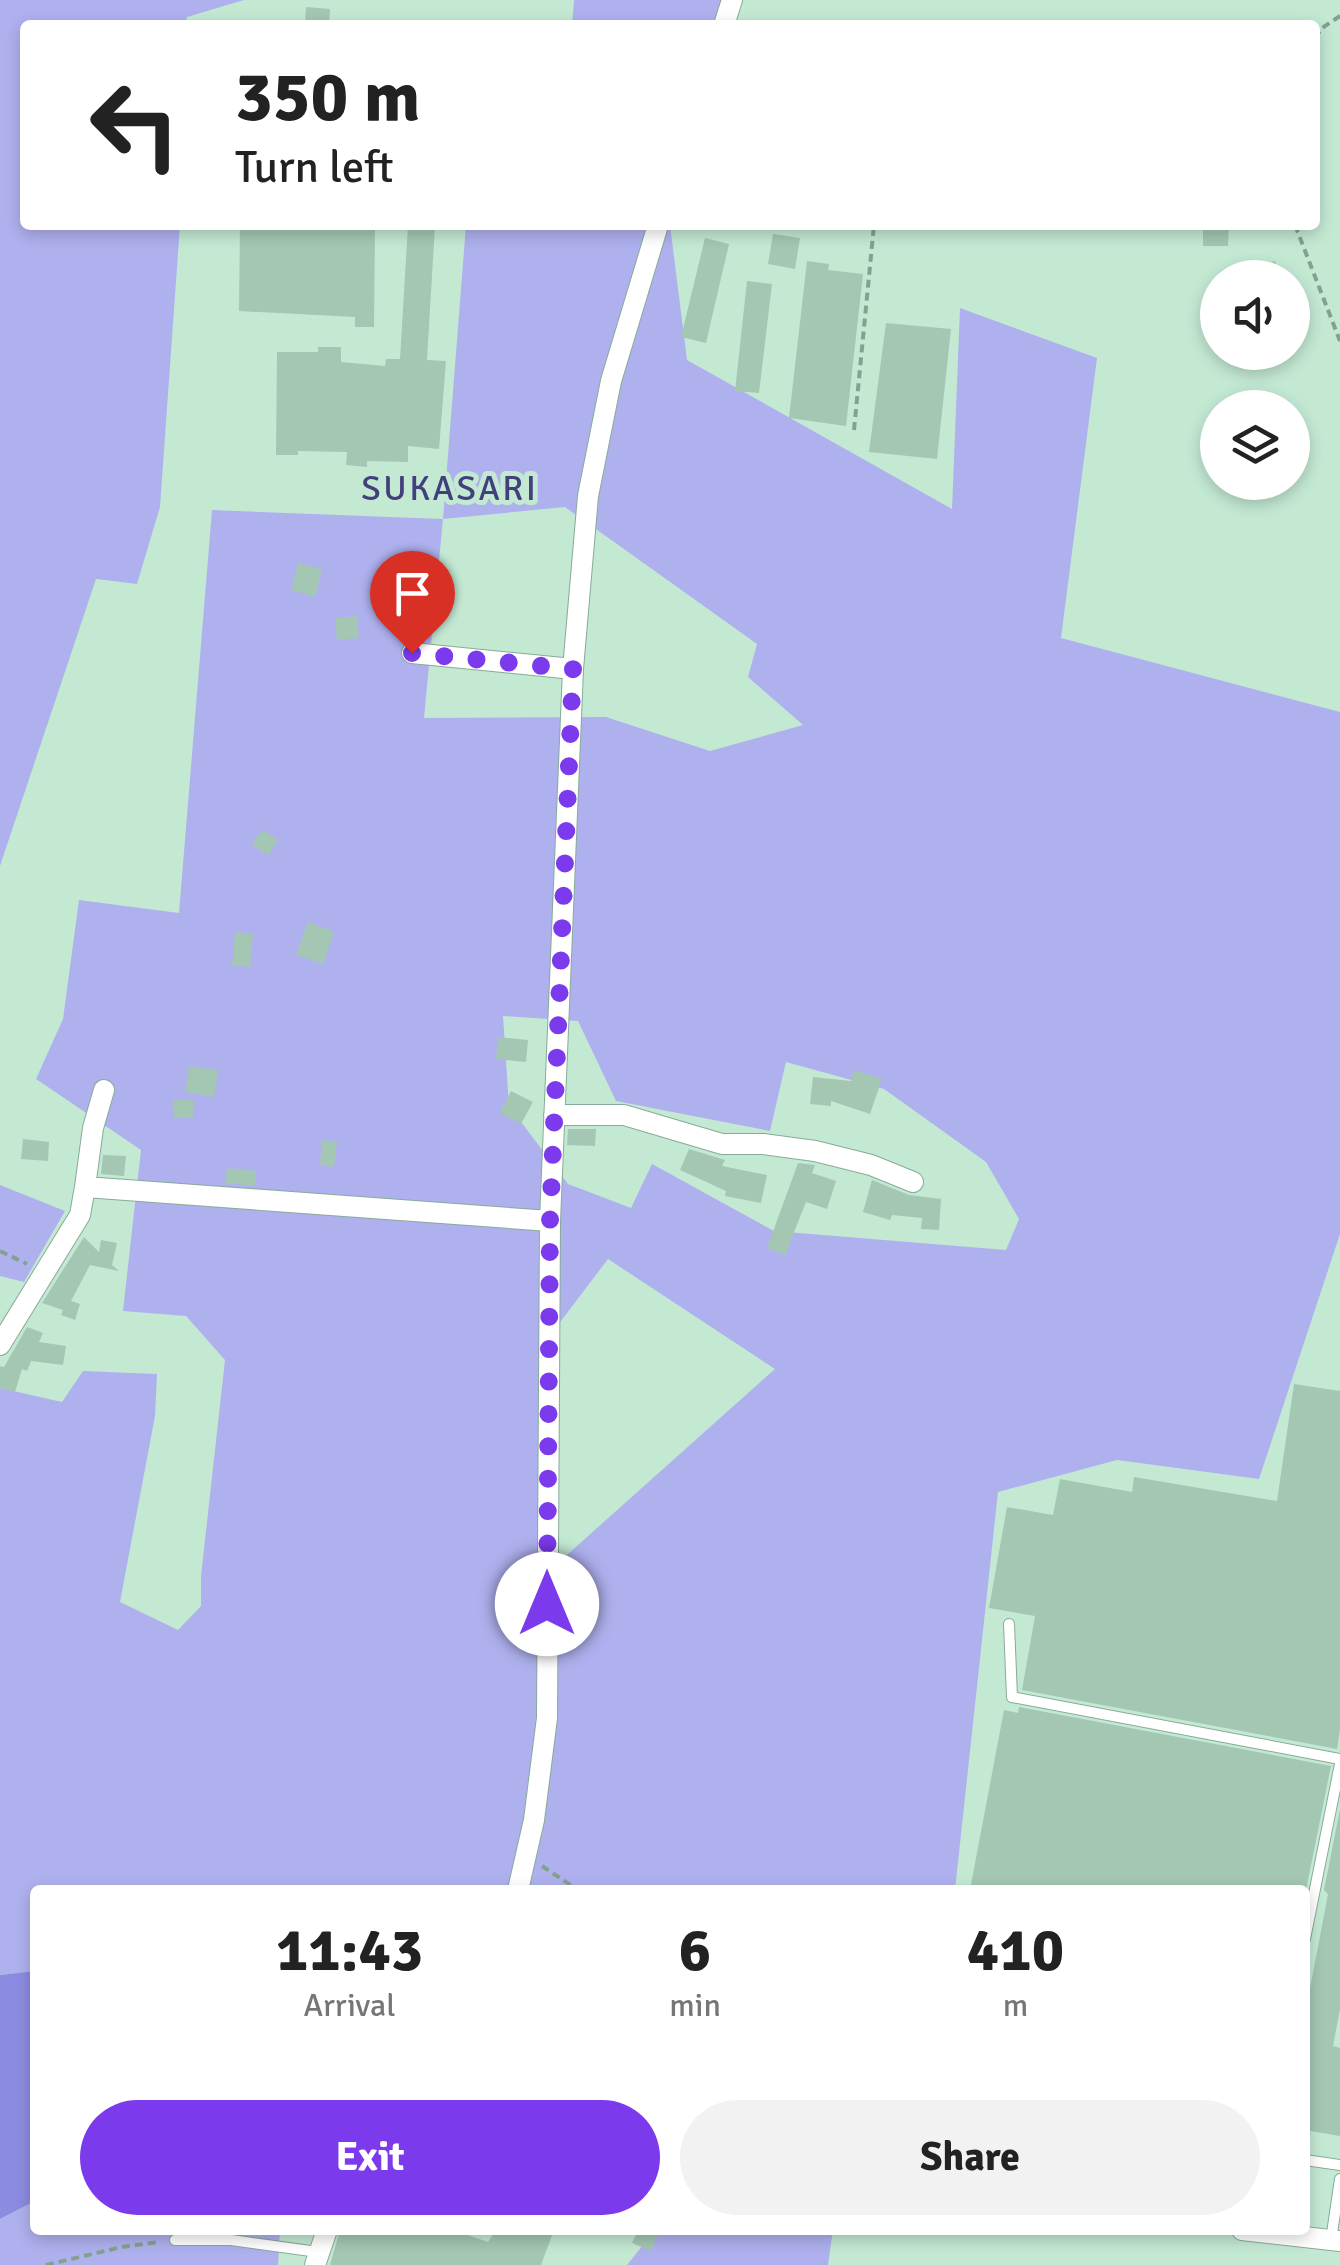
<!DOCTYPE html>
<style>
:root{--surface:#fff;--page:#f2f2f2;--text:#222;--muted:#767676;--accent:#7c3aed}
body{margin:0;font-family:Signika,sans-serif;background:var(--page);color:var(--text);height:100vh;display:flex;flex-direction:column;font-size:38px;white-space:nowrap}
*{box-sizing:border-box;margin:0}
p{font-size:32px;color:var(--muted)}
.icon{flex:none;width:55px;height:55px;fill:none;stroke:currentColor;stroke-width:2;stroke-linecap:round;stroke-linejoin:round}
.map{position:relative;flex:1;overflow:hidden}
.sheet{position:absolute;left:30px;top:1885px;width:1280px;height:350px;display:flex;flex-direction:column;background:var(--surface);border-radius:10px;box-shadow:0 5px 15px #0003}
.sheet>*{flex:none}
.banner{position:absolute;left:20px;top:20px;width:1300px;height:210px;border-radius:10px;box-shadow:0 5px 15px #0003;background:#fff;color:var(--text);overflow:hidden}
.buttons{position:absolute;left:1200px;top:260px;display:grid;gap:20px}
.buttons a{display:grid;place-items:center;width:110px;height:110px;border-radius:50%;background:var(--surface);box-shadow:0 5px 15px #0003;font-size:50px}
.pin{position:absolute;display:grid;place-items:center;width:85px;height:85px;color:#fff;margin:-102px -42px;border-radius:50% 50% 50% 0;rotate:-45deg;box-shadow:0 0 10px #0007}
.pin .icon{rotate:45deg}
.me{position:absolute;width:110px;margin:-55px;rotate:0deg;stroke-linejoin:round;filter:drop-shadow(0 0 8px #0008)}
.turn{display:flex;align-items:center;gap:35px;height:210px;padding:0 50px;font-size:45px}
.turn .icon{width:130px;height:130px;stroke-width:2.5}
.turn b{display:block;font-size:70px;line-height:85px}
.eta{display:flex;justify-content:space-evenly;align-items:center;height:170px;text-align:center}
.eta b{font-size:60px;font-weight:700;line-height:70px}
.cta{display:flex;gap:20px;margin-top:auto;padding:20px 50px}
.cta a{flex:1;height:115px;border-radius:60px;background:var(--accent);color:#fff;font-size:40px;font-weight:700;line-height:115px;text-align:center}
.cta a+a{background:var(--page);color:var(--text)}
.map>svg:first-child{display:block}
.green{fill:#afb1ef;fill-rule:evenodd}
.water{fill:#8c8be2}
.building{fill:#a3c7b3}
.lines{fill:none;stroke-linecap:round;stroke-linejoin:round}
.service-casing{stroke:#88ab98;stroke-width:12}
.minor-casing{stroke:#88ab98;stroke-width:22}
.path{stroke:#84a190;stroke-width:4;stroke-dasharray:8 5;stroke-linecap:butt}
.service{stroke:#fff;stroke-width:10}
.minor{stroke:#fff;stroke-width:20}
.route{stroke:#7c3aed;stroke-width:18;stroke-dasharray:0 32.4}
.labels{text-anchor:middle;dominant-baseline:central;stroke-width:10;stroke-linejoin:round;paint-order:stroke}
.quarter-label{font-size:35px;letter-spacing:2.5px;fill:#42407c;stroke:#c3e9d3}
</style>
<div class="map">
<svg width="1340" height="2265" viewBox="0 0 1340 2265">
<rect width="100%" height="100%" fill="#c3e9d3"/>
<path class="green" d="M0 0H244L187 17 186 25H25V225H180L160 507 137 584 96 579 0 866Z
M574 0H726L717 25H572Z
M466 225H670L687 360 952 509 960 308 1097 358 1061 638 1340 712V1234L1259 1479 1117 1460 998 1492 955 1890H35V1971L0 1975V1388L62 1402 83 1371 157 1374 155 1416 120 1602 178 1630 201 1606V1576L225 1360 186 1316 123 1311 141 1150 36 1079 63 1019 79 900 179 913 212 510 443 519ZM565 507 757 644 748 677 803 725 710 751 606 717 424 718 443 519ZM503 1016 578 1021 616 1101 770 1131 786 1062 884 1089 986 1162 1019 1219 1006 1250 774 1231 652 1164 631 1208 568 1184 509 1106ZM608 1259 775 1369 559 1562 542 1346Z
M0 1185 65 1211 24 1282 0 1276Z
M35 2201V2230H280L278 2265H0V2219Z
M655 2230H833L828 2265H627Z"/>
<path class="water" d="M35 1971V2201L0 2219V1975Z"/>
<path class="building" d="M306 7 330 9 329 25H305Z
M240 225H375L374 327H355V317L239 311Z
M408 225H435L427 360 446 361 439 449 408 446V462L367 461V467L346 465 347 452 298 451V455H276L277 352H318V347H341V362L385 366 386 359H400Z
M1203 225H1229L1228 246H1203Z
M773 234 800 238 795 269 768 264Z
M705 238 729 244 706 343 681 337Z
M807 261 829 264 828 270 863 274 846 426 789 418Z
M1275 261 1280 278H1234L1233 274Z
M747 281 772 284 759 393 735 391Z
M886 323 951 329 937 459 869 452Z
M401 558 430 560 428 582 400 580Z
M298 563 322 569 315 597 291 590Z
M357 616 359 638 337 640 335 618Z
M262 830 278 840 268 855 252 845Z
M308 922 334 932 323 964 296 955Z
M235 932 253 934 250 967 232 965Z
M498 1037 528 1040 526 1062 496 1059Z
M189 1066 218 1070 214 1097 185 1092Z
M854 1070 882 1079 870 1114 831 1101V1106L810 1104 813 1077 851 1081Z
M511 1091 533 1102 521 1124 500 1113Z
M174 1100H193V1118H174Z
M568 1129H596L595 1146 567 1145Z
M23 1139 49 1142 48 1161 21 1159Z
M322 1140 337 1142 334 1167 320 1165Z
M689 1149 725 1160 722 1166 767 1175 761 1203 725 1196 726 1191 680 1170Z
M103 1155 126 1156 124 1176 101 1174Z
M798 1163 815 1165 812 1173 836 1181 827 1209 806 1202 785 1255 767 1248Z
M227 1168 256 1171 255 1186 225 1183Z
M872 1180 909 1195 941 1199 939 1230 921 1229 922 1218 892 1215 890 1220 863 1212Z
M84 1237 99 1252 101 1240 117 1243 112 1265 119 1271 90 1265 71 1301 80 1304 75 1320 61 1315 63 1310 42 1303Z
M27 1327 43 1333 39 1342 66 1346 63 1365 31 1361 27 1371 22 1369 15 1392 0 1388V1366L4 1367Z
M1294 1384 1340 1391V1730L1337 1749 1022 1690 1035 1616 989 1608 1007 1507 1053 1515 1060 1479 1132 1492 1134 1477 1277 1501Z
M1019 1707 1331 1766 1306 1890H970L1004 1710 1018 1713Z
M1340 1809V2009L1333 2046 1340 2048V2136L1305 2130V2015L1328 1894 1324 1890Z
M340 2230H453L488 2242 496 2230H554L541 2265H330Z
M638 2230H660L651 2251 632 2243Z"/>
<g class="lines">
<g class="service-casing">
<path id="service" d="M1009 1624 1012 1697 1340 1759
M1305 1939 1340 1764
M1305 2160 1340 2165
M175 2240H231L318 2252
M1331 2240 1340 2179"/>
</g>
<g class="minor-casing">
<path id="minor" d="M724 25 732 0
M412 653 573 669
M554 1115H624L722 1144H763L815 1151 871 1165 913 1182
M85 1187 93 1128 104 1090
M0 1345 80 1215 85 1187 550 1221
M518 1890 534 1820 547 1718 550 1221 573 669 588 496 611 381 658 225
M1242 2230 1340 2241
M315 2265 327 2230"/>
</g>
<path class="path" d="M1315 38 1322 28 1340 16
M1295 225 1340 341
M854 430 874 225
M0 1251 27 1264
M542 1866 578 1890
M46 2265 122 2247 160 2242"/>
<use href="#service" class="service"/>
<use href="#minor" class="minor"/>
</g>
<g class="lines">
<path class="route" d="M412 653 573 669 550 1221 547 1604"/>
</g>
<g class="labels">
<g class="quarter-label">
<text x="450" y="488">SUKASARI</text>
</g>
</g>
</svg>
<div class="buttons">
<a><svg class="icon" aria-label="sound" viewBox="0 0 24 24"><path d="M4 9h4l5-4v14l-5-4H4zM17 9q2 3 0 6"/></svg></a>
<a><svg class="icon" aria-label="layers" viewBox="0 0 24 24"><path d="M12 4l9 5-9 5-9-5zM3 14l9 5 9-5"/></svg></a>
</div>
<div class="pin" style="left:412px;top:653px;background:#d93025"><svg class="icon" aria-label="arrive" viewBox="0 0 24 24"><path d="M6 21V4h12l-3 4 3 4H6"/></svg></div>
<svg class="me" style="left:547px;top:1604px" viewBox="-20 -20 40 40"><circle r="19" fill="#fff"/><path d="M0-13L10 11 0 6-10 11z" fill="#7c3aed"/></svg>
<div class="banner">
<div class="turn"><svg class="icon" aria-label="left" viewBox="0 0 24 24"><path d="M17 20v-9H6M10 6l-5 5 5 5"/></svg><div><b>350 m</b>Turn left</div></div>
</div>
<section class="sheet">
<div class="eta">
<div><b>11:43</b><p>Arrival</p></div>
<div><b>6</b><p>min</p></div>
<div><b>410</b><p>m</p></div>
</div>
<div class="cta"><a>Exit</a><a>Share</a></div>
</section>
</div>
